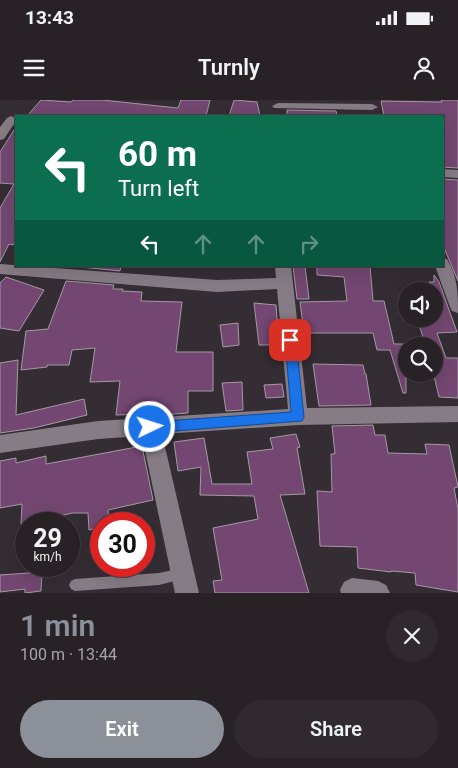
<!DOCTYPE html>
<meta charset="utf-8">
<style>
:root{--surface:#282227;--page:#302a2f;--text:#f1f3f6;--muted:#a5a4a7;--line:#443f44;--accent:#8c9099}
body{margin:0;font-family:Roboto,sans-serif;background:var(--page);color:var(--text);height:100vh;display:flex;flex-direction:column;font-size:19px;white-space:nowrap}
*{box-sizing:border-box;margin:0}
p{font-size:16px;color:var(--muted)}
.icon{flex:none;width:28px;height:28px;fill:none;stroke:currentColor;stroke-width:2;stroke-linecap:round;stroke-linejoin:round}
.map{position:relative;height:493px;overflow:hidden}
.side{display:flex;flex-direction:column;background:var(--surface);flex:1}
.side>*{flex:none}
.banner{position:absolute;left:15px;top:15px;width:429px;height:152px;border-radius:0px;box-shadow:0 5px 20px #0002,0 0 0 1px var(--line);background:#0b6e4f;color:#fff;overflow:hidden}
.buttons{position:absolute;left:398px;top:182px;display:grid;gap:10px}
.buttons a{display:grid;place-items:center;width:45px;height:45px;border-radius:50%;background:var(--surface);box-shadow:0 5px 20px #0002,0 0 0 1px var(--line);font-size:25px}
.speed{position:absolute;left:15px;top:412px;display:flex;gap:10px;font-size:25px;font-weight:700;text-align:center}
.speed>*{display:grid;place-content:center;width:65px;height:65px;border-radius:50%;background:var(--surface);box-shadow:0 5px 20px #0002,0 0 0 1px var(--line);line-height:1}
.speed small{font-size:12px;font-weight:400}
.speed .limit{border:8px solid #d22;background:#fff;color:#111}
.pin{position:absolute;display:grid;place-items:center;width:42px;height:42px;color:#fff;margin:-21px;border-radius:10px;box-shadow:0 2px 8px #0006}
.me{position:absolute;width:55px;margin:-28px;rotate:86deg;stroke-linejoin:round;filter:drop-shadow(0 0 4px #0008)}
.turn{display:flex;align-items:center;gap:18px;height:105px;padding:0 20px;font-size:22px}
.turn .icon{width:65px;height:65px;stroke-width:2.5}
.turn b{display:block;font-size:35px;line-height:42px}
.lanes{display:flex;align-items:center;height:48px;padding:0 20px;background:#0003;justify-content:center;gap:25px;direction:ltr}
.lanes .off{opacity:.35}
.round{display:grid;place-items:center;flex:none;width:52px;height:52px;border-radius:26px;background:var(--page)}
.overview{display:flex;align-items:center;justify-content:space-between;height:85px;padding:0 20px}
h1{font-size:30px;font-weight:600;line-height:38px;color:var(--accent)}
.primary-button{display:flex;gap:10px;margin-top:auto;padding:10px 20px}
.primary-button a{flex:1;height:58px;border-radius:30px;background:var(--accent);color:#fff;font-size:20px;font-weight:600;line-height:58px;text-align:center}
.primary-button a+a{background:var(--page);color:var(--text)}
.status{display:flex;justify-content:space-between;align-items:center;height:35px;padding:0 25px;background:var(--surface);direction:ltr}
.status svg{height:14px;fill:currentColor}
header{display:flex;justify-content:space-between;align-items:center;height:65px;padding:0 20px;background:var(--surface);font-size:22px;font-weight:600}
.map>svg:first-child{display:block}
.building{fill:#734771;stroke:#a49aa3}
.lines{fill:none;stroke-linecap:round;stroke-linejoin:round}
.lane{fill:#867c85;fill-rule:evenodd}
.street{fill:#867c85;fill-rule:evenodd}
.route{fill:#1a73e8;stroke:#114b97}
</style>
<div class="status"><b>13:43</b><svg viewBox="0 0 49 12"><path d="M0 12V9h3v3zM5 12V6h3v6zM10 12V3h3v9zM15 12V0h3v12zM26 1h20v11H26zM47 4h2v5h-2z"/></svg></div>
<header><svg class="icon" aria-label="menu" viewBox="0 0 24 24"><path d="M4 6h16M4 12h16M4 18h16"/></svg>Turnly<svg class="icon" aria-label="person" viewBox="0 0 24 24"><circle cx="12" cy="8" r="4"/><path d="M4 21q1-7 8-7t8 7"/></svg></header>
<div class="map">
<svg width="458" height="493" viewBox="0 0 458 493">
<rect width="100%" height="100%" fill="#352d34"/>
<path class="building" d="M41 0 71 2 73 0H102L178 8 181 0H210L206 16 28 15Z
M234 0 257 2 260 16H229Z
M441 0H458V68L442 67V16H384L381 1 442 2Z
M287 10 336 11 337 16H287Z
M16 27V140L13 145 9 144 0 162V108L14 84 0 83V52Z
M442 79 458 80V181L442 143Z
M71 166H121L120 171Z
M293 166H305L309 199H297Z
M317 166H370L373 201H384L394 244H406V293H403L390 250H377L373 233H304L300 202 347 201 344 177 317 175Z
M434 175 439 182 457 232 437 233 446 258H458V298L439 297 434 276V246H426L417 219H435L434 191 429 182H434Z
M6 177 44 190 19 231 0 228V183Z
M66 181 114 185 113 189H123L122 191 142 192 141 201 182 202 176 252H213V291H188V313L147 316V314L116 315 120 281 90 282 95 248 72 250 69 265H47V267L21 270 26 231 48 229Z
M254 203 276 205 279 245H259Z
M238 223 239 245 223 247 220 225Z
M18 260 16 315 84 299 87 315 34 328 0 333V263Z
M313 264 363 265 365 274H366L371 305 319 306Z
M242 282 243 310 226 311 222 283Z
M282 284 284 297 266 298 264 285Z
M373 325 375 335H385L388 353 427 354 425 344 449 345 458 387 454 388 458 409V492L416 485 415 473 391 471V472L358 468 357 447 320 446 317 391 332 392 331 354H335L332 326Z
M296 334 300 347 297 348 305 394 280 395 309 493H215L213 481 222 480 213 428 258 419 254 396 200 395 201 367 178 371 174 342 204 338 212 384H252L247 352 273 349 270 338Z
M142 346 153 400 108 410 109 424H101V427L89 430 88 413H73L21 424 22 404 0 408V361L16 358V363L46 356V364Z
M42 472 41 491 25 493V489L0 492V475Z"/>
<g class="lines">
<path class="lane" d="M182 468 186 470 188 474 186 478 159 485 75 491 71 489 69 485 71 481 75 479 159 473Z"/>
<path class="street" d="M278 3 372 4 378 7 372 10 274 8 272 6Z
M11 16 15 18 16 21 4 39 0 40V27L7 18Z
M442 69 458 70V78L442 77Z
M442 158 447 159C458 177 458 194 458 213L452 211 450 207 435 166H442Z
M0 164 217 180 276 178 275 166H291L307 308 458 306V322L298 325 162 334 199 493H175L142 336 98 339 0 353V335L98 321 288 309 277 189 217 192 0 174Z
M352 478 378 481 386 485 390 493H341L340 490 344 482Z"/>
</g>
<path class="route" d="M290 236 296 240 304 317 302 321 150 333 146 331 144 327 146 323 150 322 291 312 285 240Z"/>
</svg>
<div class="buttons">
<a><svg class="icon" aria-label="sound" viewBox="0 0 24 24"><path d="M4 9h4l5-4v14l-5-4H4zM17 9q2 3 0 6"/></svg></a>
<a><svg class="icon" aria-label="search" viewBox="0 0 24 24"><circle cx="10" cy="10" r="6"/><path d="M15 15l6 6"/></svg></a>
</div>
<div class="speed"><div>29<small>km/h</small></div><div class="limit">30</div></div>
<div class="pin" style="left:290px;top:240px;background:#d93025"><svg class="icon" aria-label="arrive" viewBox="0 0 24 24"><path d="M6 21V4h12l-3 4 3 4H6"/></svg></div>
<svg class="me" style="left:150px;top:327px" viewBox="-20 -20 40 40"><circle r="17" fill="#1a73e8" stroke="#fff" stroke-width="3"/><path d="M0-11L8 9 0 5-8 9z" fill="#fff"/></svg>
<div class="banner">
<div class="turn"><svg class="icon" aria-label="left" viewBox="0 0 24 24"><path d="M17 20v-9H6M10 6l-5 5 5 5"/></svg><div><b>60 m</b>Turn left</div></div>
<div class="lanes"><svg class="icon" aria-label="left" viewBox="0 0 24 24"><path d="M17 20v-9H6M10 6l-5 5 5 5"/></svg><svg class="icon off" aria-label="ahead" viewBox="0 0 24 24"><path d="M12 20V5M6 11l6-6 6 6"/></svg><svg class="icon off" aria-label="ahead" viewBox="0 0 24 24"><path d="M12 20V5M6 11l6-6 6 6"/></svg><svg class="icon off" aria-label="right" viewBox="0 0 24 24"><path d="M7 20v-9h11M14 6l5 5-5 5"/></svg></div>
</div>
</div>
<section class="side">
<div class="overview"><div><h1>1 min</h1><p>100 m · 13:44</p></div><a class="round"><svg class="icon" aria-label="close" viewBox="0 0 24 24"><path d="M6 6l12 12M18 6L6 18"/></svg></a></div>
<div class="primary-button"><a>Exit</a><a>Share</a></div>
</section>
